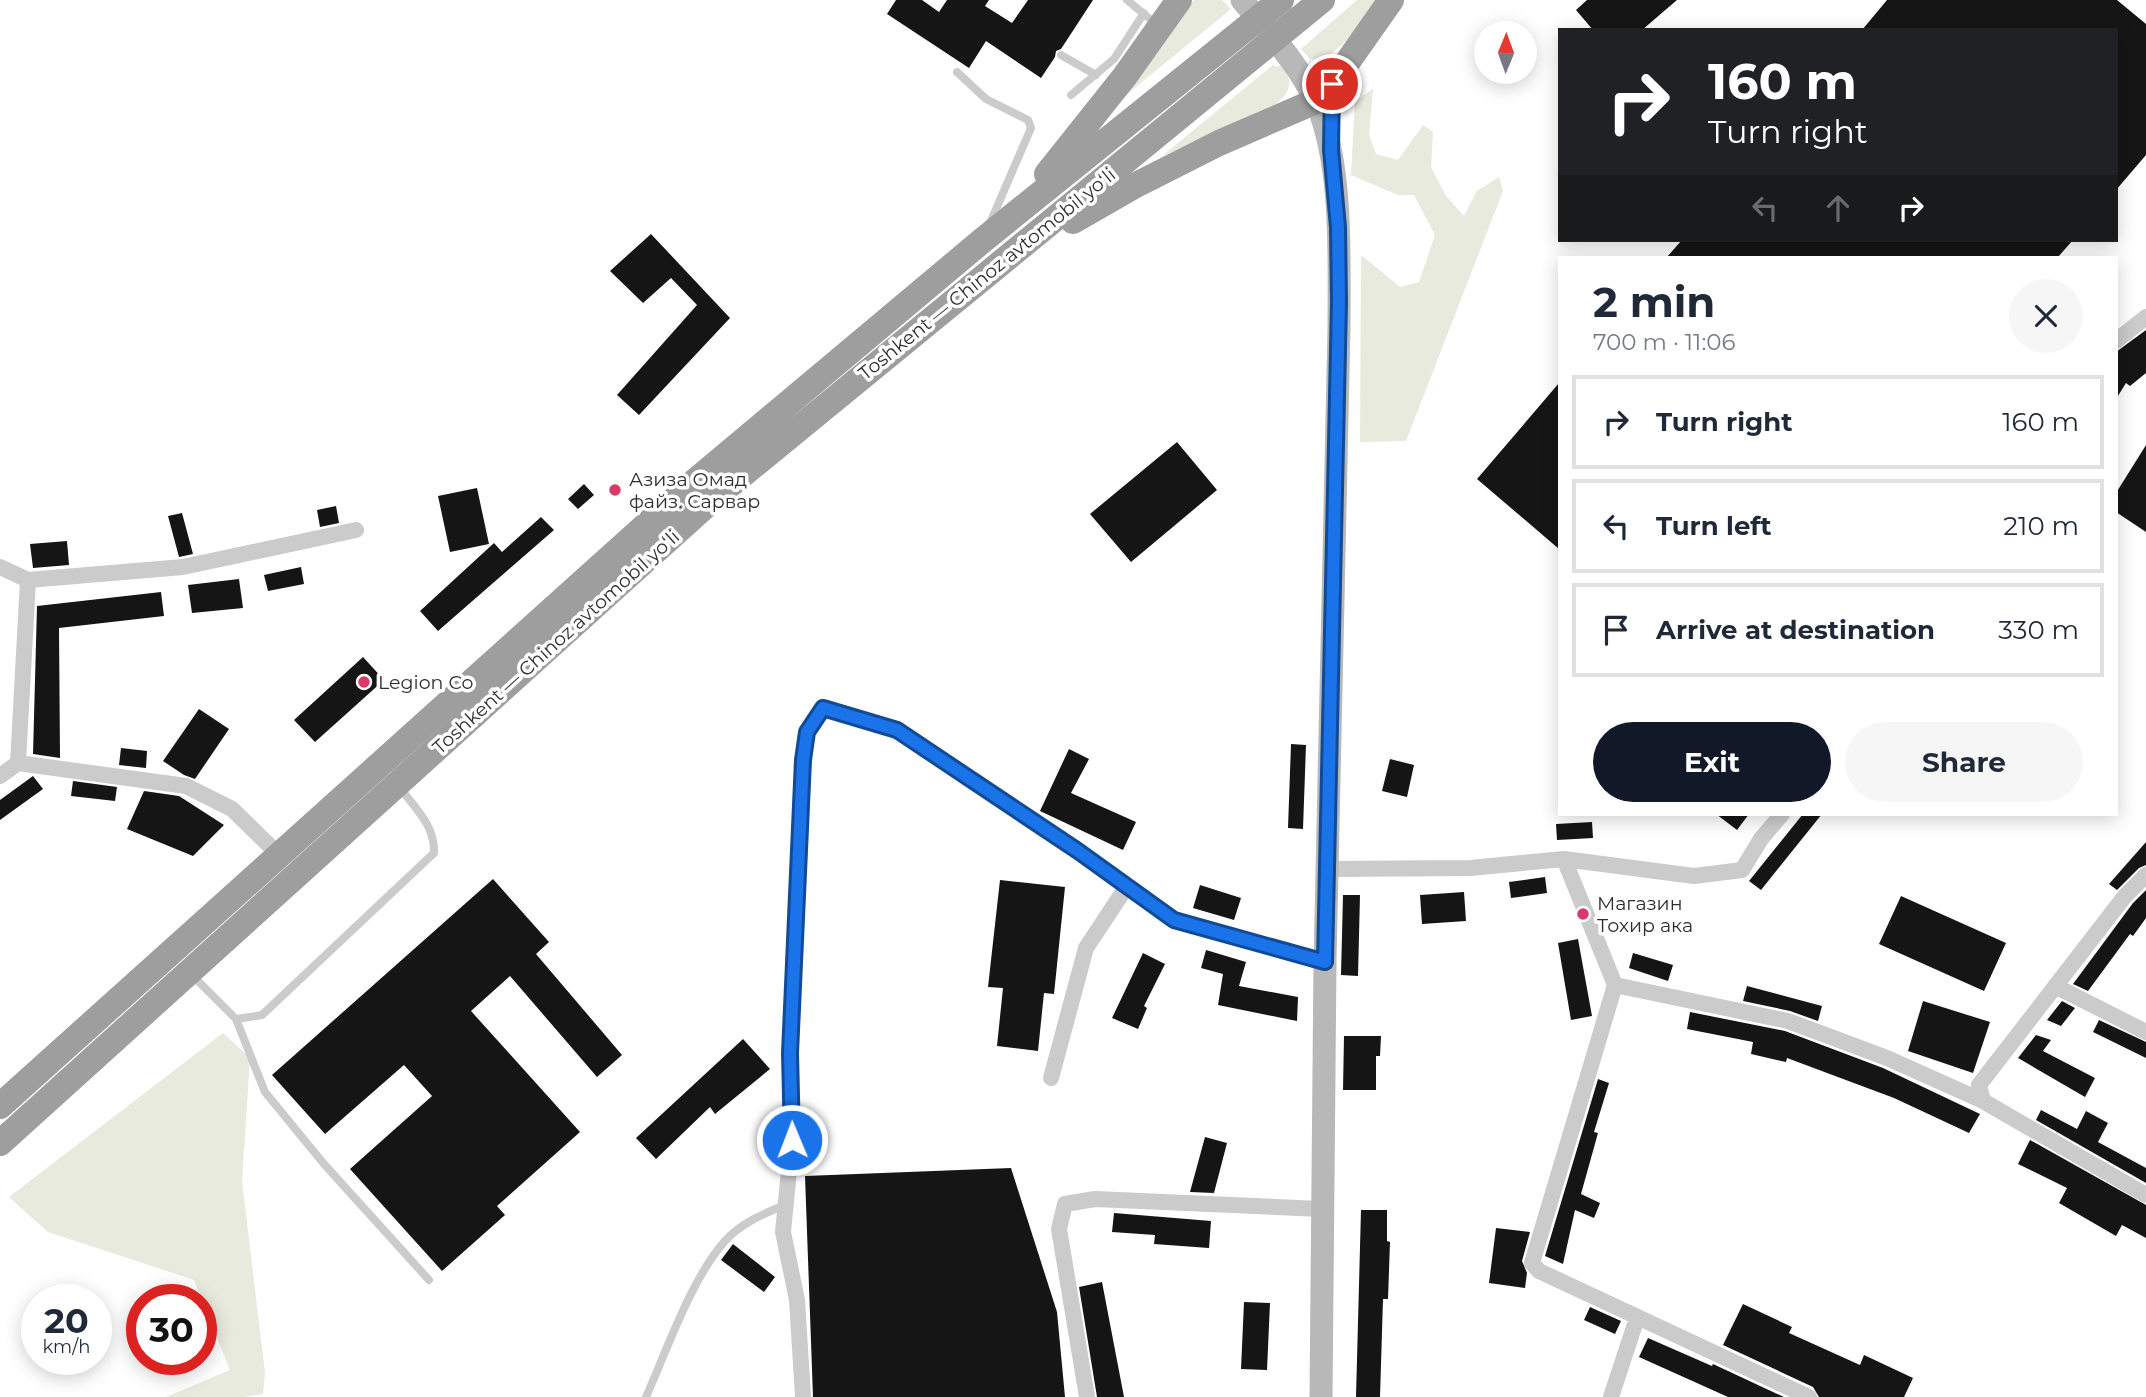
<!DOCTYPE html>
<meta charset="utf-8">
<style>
:root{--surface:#fff;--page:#f6f6f7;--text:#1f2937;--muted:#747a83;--line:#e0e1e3;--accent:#111827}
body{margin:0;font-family:Montserrat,sans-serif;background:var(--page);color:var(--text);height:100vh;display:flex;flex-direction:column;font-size:26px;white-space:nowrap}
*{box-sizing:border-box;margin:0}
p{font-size:23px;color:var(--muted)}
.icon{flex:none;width:38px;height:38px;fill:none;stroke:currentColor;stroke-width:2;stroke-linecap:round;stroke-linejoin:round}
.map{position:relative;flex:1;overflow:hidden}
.details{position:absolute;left:1558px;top:256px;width:560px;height:560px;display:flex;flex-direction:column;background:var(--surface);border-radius:0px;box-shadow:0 4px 18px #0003}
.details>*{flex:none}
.hud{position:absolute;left:1558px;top:28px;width:560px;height:214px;border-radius:0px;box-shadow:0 4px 18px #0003;background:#202124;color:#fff;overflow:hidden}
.needle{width:46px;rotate:1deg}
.tools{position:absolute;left:1474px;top:21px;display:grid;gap:14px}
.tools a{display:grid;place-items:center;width:63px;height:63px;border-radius:50%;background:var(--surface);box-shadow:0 4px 18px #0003;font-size:35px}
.speed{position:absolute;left:21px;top:1284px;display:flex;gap:14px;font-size:35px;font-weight:700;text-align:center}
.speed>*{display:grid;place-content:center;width:91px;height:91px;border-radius:50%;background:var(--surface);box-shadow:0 4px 18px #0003;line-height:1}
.speed small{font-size:18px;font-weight:400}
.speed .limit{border:10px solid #d22;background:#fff;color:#111}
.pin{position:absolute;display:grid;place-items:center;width:60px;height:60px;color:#fff;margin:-30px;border:4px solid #fff;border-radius:50%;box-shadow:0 2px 7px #0007}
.me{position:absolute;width:77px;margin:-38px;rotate:359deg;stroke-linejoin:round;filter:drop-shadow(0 0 5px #0008)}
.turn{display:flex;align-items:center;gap:24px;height:147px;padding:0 35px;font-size:32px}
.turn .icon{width:91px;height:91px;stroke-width:2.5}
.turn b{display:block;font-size:49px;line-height:60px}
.lanes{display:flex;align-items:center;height:66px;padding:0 35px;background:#0003;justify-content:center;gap:35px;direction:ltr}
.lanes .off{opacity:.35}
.round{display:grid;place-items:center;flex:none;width:74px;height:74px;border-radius:37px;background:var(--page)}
.summary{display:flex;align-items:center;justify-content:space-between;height:119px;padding:0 35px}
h1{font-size:42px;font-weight:700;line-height:52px}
.primary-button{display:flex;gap:14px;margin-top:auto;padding:14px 35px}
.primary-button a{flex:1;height:80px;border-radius:42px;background:var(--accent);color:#fff;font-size:28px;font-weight:700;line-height:80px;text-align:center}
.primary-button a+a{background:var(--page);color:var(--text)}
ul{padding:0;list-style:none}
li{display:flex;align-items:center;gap:21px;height:94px;margin:0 14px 10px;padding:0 21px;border:4px solid var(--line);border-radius:0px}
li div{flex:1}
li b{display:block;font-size:26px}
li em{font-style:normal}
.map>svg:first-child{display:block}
.green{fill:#e7eadc}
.building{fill:#151515}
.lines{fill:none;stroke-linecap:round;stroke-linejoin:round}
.service{stroke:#cbcbcb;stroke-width:8}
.minor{stroke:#cbcbcb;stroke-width:16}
.secondary{stroke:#b8b8b8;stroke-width:23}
.trunk{stroke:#9e9e9e;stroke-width:26}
.trunk-bridge{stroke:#9e9e9e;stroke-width:26}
.route-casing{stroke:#114b97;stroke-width:18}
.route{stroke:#1a73e8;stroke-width:12}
.poi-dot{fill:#da3a69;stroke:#fff;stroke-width:2.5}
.labels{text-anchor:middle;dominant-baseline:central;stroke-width:7;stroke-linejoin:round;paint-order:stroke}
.street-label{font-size:19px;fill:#2e2e2e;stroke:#fff}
.poi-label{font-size:19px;fill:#2e2e2e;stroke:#fff;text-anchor:start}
</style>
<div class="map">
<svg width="2146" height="1397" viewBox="0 0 2146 1397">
<rect width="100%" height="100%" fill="#fff"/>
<path class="green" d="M1194 0H1222L1231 9 1098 118Z
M1357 0H1379L1346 41 1326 58 1310 59 1301 49Z
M1282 64C1288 75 1293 83 1285 95 1274 113 1187 145 1162 156L1273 65 1277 67Z
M1373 89 1369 135 1376 154 1398 160 1423 125 1433 132 1431 167 1446 196 1464 216 1477 191 1499 177 1503 191 1406 441 1360 442 1361 255 1400 287 1419 282 1435 235 1414 195H1398L1351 175 1355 101Z
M223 1033 250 1058 242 1181 265 1373 263 1394 244 1397H166L230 1370 194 1280 48 1232 9 1197Z"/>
<path class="building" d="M896 0H922L939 12 947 0H989L985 6 1012 23 1028 0H1093L1061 49 1056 51 1055 57 1041 78 986 41 969 68 887 14Z
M1587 0H1677L1642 30H1593L1576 10Z
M1887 0H2117L2146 24V155L2116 190V30H1862Z
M651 234 730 318 639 415 617 395 697 305 671 278 643 303 610 271Z
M1682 240H2073L2058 257H1667Z
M2146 330V373L2130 386 2126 383 2116 399V352Z
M1559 383V549L1477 479Z
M1177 442 1217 490 1131 562 1090 514Z
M2146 445V532L2116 512V493Z
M584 484 594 495 578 509 568 499Z
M477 488 489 544 450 552 438 496Z
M336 506 339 523 320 527 317 510Z
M182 513 193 554 179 557 168 516Z
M541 517 554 530 438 631 420 611 494 543 502 552Z
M67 541 69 565 33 568 30 544Z
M301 567 304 584 268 591 264 575Z
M239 579 243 608 192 613 188 585Z
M161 592 164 616 59 628 60 758 33 754 37 606Z
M363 657 384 680 315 742 294 720Z
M199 709 229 729 195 779 184 775 163 761Z
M1291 744 1306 745 1303 829 1288 828Z
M121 748 147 751 146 768 119 765Z
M1069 749 1089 759 1071 793 1136 822 1123 850 1040 811Z
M1390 759 1414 765 1407 797 1382 791Z
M33 776 43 789 0 820V800Z
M73 781 117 787 115 801 71 796Z
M144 791 179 796 224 825 193 856 127 829Z
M1716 814H1749L1737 830Z
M1803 814H1822L1761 890 1749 881Z
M1592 822 1593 838 1557 840 1556 824Z
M2146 842V865L2139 868 2117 890 2109 884Z
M1545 877 1547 893 1511 898 1509 882Z
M493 879 549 942 536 954 622 1055 597 1077 510 976 471 1011 580 1132 497 1206 505 1215 442 1271 350 1169 432 1096 404 1065 325 1134 272 1075Z
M1000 880 1065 887 1054 994 1044 993 1038 1051 997 1046 1003 988 988 987Z
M1200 885 1241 898 1234 920 1193 908Z
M2146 890V918L2133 936 2130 934 2088 991 2073 984 2133 903Z
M1464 892 1466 921 1422 924 1420 895Z
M1343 895H1360L1358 976 1341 975Z
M1901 896 2006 943 1984 991 1879 944Z
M1578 939 1592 1016 1571 1020 1558 943Z
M1206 950 1246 962 1239 986 1298 997 1297 1021 1218 1005 1223 974 1201 968Z
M1143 953 1165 964 1144 1006 1147 1008 1138 1029 1112 1018Z
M1633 953 1673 965 1668 981 1629 968Z
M1747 986 1822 1006 1818 1021 1790 1011 1743 1001Z
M1923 1001 1990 1022 1973 1073 1908 1051Z
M2062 1001 2075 1008 2061 1026 2047 1020Z
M1690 1012 1785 1031 1883 1068 1980 1114 1969 1133 1894 1098 1787 1058 1786 1062 1751 1054 1753 1042 1687 1029Z
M2099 1020 2146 1042V1058L2093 1032Z
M2036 1035 2051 1040 2043 1051 2095 1078 2085 1097 2018 1058Z
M1344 1036H1381L1380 1056H1376V1090H1343Z
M743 1039 770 1069 715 1114 710 1107 656 1159 636 1138Z
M1598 1079 1609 1083 1594 1132 1598 1133 1581 1194 1600 1203 1594 1218 1575 1210 1563 1264 1545 1256Z
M2041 1110 2077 1129 2086 1111 2108 1123 2098 1142 2146 1168V1183L2036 1120Z
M1205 1137 1227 1143 1214 1193 1190 1192Z
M2030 1140 2146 1205V1238L2122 1225 2116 1236 2059 1203 2067 1188 2018 1164Z
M1011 1168 1057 1312 1065 1397H813L805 1176Z
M1361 1210H1387V1241L1390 1242 1388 1299H1383L1380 1397H1356Z
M1114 1213 1211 1221 1209 1248 1154 1244 1155 1235 1112 1232Z
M1496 1228 1530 1232 1522 1261 1527 1273 1525 1288 1489 1283Z
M733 1244 775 1277 764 1292 721 1260Z
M1102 1282 1124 1397H1097L1079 1287Z
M1244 1302 1270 1303 1267 1370 1241 1369Z
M1743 1304 1792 1327 1789 1333 1860 1365 1864 1355 1913 1378 1904 1397H1819L1813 1387 1723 1345Z
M1590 1307 1621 1321 1615 1334 1584 1320Z
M1648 1338 1712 1366 1713 1364 1784 1397H1728L1639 1357Z"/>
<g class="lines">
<path class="service" d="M1127 0 1157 25
M1061 55 1096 75
M957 72 986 99 1028 120 1031 128 990 223
M1071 95 1114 59 1144 13
M192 975 236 1019 262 1015 434 853C435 826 416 809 400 788
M236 1019 265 1092 324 1164 429 1280
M646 1397C667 1350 691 1279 725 1241 741 1223 763 1214 785 1205"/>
<path class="minor" d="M2116 341 2146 317
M0 567 28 580 183 567 356 530
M28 580 18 763 186 786 232 809 279 855
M0 776 18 763
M1564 859 1615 985 1788 1021 1887 1058 1983 1101 2146 1195
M1327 869 1470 868 1564 859 1694 876 1742 870 1761 839 1782 814
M1615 985 1532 1263 1539 1271 1809 1397
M2055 986 2146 1032
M1051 1078 1086 948 1127 886
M1983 1101 1979 1085 2125 896 2146 875
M803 1397 797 1300 783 1232 792 1140 790 1053 803 760 807 732 823 708 897 730 1078 851 1174 920 1325 962
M1087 1397 1059 1229 1065 1204 1095 1199 1321 1209
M1611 1397 1637 1318"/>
<path class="secondary" d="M1242 0C1269 33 1299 64 1317 104 1343 166 1339 259 1339 327L1325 962 1321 1397"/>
<path class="trunk" d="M1300 18 1322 0
M1047 174 1125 76 1179 0
M1073 221 1134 186 1219 143 1316 101 1332 84 1391 0
M0 1106 693 483 983 240 1245 29
M0 1143 714 498 1262 49"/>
<path class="trunk-bridge" d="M1245 29 1281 0
M1262 49 1300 18"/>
</g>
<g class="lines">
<g class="route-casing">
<path id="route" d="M792 1140 790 1053 803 760 807 732 823 708 897 730 1078 851 1174 920 1325 962 1339 302 1338 227 1331 150 1332 84"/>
</g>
<use href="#route" class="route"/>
</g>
<g class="poi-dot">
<circle cx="615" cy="490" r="7"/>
<circle cx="364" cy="682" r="7"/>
<circle cx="1583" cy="914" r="7"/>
</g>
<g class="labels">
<g class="street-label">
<text transform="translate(987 274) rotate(-39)">Toshkent — Chinoz avtomobil yoʻli</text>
<text transform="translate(556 642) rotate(-42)">Toshkent — Chinoz avtomobil yoʻli</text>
</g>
<g class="poi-label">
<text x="629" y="479">Азиза Омад<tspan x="629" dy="22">файз. Сарвар</tspan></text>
<text x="378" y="682">Legion Co</text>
<text x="1597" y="903">Магазин<tspan x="1597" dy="22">Тохир ака</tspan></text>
</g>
</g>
</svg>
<div class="tools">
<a><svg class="needle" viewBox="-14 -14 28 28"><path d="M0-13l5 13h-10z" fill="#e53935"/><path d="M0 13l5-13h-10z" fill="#747a83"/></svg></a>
</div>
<div class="speed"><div>20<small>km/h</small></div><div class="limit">30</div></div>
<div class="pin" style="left:1332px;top:84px;background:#d93025"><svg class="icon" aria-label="arrive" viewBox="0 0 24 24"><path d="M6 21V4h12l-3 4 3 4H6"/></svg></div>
<svg class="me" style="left:792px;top:1140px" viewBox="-20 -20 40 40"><circle r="17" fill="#1a73e8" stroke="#fff" stroke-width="3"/><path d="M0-11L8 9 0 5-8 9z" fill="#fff"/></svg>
<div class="hud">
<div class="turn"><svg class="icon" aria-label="right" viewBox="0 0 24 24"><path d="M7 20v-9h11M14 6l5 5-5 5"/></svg><div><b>160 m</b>Turn right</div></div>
<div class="lanes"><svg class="icon off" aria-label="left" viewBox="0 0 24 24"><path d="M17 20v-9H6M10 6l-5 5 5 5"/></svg><svg class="icon off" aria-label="ahead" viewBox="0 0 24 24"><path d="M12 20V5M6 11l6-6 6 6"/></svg><svg class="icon" aria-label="right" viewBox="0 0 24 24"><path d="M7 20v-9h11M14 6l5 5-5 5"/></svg></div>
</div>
<section class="details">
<div class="summary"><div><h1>2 min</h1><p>700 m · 11:06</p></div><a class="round"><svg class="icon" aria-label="close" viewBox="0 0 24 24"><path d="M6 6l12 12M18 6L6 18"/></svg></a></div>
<ul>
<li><svg class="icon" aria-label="right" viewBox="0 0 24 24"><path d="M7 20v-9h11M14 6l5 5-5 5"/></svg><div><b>Turn right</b></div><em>160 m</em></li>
<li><svg class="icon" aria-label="left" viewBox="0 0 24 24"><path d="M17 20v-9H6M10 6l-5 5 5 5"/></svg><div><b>Turn left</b></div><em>210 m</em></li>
<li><svg class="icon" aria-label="arrive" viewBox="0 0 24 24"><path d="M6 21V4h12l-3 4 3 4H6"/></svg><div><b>Arrive at destination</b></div><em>330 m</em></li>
</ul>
<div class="primary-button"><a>Exit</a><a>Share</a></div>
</section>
</div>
